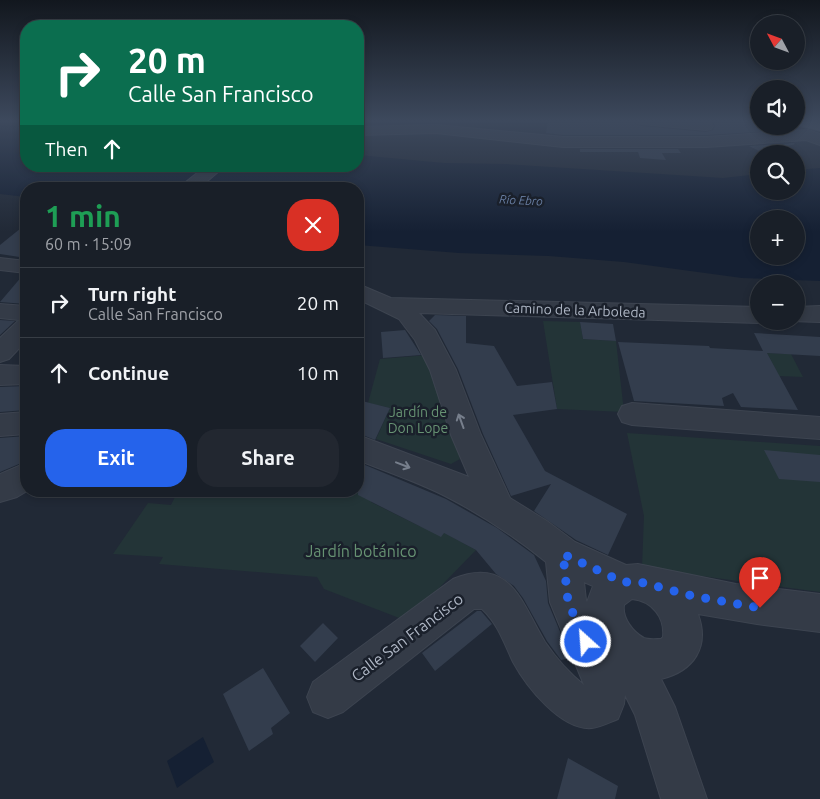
<!DOCTYPE html>
<meta charset="utf-8">
<style>
:root{--surface:#191f28;--page:#222730;--text:#f1f3f6;--muted:#9fa2a8;--line:#373d45;--accent:#2563eb}
body{margin:0;font-family:Ubuntu,sans-serif;background:var(--page);color:var(--text);height:100vh;display:flex;flex-direction:column;font-size:19px;white-space:nowrap}
*{box-sizing:border-box;margin:0}
p{font-size:16px;color:var(--muted)}
.icon{flex:none;width:28px;height:28px;fill:none;stroke:currentColor;stroke-width:2;stroke-linecap:round;stroke-linejoin:round}
.map{position:relative;flex:1;overflow:hidden}
.side{position:absolute;left:20px;top:182px;width:344px;height:315px;display:flex;flex-direction:column;background:var(--surface);border-radius:20px;box-shadow:0 2px 8px #0003,0 0 0 1px var(--line)}
.side>*{flex:none}
.top-card{position:absolute;left:20px;top:20px;width:344px;height:152px;border-radius:20px;box-shadow:0 2px 8px #0003,0 0 0 1px var(--line);background:#0b6e4f;color:#fff;overflow:hidden}
.needle{width:32px;rotate:311deg}
.tools{position:absolute;left:750px;top:15px;display:grid;gap:10px}
.tools a{display:grid;place-items:center;width:55px;height:55px;border-radius:50%;background:var(--surface);box-shadow:0 2px 8px #0003,0 0 0 1px var(--line);font-size:25px}
.pin{position:absolute;display:grid;place-items:center;width:42px;height:42px;color:#fff;margin:-51px -21px;border-radius:50% 50% 50% 0;rotate:-45deg;box-shadow:0 0 5px #0007}
.pin .icon{rotate:45deg}
.me{position:absolute;width:55px;margin:-28px;rotate:334deg;stroke-linejoin:round;filter:drop-shadow(0 0 4px #0008)}
.turn{display:flex;align-items:center;gap:18px;height:105px;padding:0 25px;font-size:22px}
.turn .icon{width:65px;height:65px;stroke-width:2.5}
.turn b{display:block;font-size:35px;line-height:42px}
.then{display:flex;align-items:center;height:48px;padding:0 25px;background:#0003;gap:10px;font-size:19px}
.round{display:grid;place-items:center;flex:none;width:52px;height:52px;border-radius:20px;background:var(--page)}
.overview{display:flex;align-items:center;justify-content:space-between;height:85px;padding:0 25px}
h1{font-size:30px;font-weight:700;line-height:38px;color:#1e9e55}
.action{display:flex;gap:10px;margin-top:auto;padding:10px 25px}
.action a{flex:1;height:58px;border-radius:20px;background:var(--accent);color:#fff;font-size:20px;font-weight:700;line-height:58px;text-align:center}
.action a+a{background:var(--page);color:var(--text)}
ul{padding:0;list-style:none}
li{display:flex;align-items:center;gap:15px;height:70px;padding:0 25px;border-top:1px solid var(--line)}
li div{flex:1}
li b{display:block;font-size:19px}
li em{font-style:normal}
.map>svg:first-child{display:block}
.green{fill:#233437}
.water{fill:#152033;fill-rule:evenodd}
.building{fill:#333d4d}
.lines{fill:none;stroke-linecap:round;stroke-linejoin:round}
.minor-casing{stroke:#3d4450;stroke-width:2}
.major-casing{stroke:#3d4450;stroke-width:2}
.minor{fill:#343b47;fill-rule:evenodd}
.major{fill:#525a67;fill-rule:evenodd}
.oneway{stroke:#777f8c}
.route{stroke:#2563eb;stroke-width:9;stroke-dasharray:0 16.2}
.labels{text-anchor:middle;dominant-baseline:central;stroke-width:5;stroke-linejoin:round;paint-order:stroke}
.far-water-label{font-size:12px;font-style:italic;fill:#687ea2;stroke:#1a202b}
.street-label{font-size:14px;fill:#aeb6c4;stroke:#1a202b}
.park-label{font-size:14px;fill:#679373;stroke:#1a202b}
.near-park-label{font-size:16px;fill:#679373;stroke:#1a202b}
.near-street-label{font-size:16px;fill:#aeb6c4;stroke:#1a202b}
</style>
<div class="map">
<svg width="820" height="799" viewBox="0 0 820 799">
<rect width="100%" height="100%" fill="#212936"/>
<path class="green" d="M543 321 580 322 583 339 616 341 624 412 557 409Z
M767 353 791 354 803 377 779 376Z
M428 355 458 450 460 459 451 464 376 439 390 408 368 403 380 359Z
M627 433 820 446V592L642 568 644 516Z
M358 484 378 492 371 502 419 526 441 531 476 550 407 621 324 589 317 577 159 564 163 557 113 554 148 503 171 505 178 491H358Z"/>
<path class="water" d="M0 125 26 126V166H358V155L444 163 505 164 723 178 759 174V191H796V170L820 168V281L742 278 624 262 549 256 459 253 358 245V189H26V197L0 194ZM759 219H796V256H759Z
M203 737 214 762 177 788 167 761Z"/>
<path class="building" d="M548 120H633L635 124 642 126 706 132 713 130 715 125 711 121 705 120H759V126H774L787 130 707 135H563L546 133Z
M794 143 795 144 792 145 759 151 749 146Z
M580 149H678L681 153H662L666 160 640 158 638 152H580Z
M26 224V258L0 254V245Z
M23 275H26V304L0 302Z
M435 315 466 316V343L494 346 517 386 552 382 557 409 513 415 545 471 627 514 608 555 576 540 534 511 551 484 511 496 483 434 458 369 437 329 429 321Z
M0 320 15 321 0 335Z
M580 322 613 324 616 341 583 339Z
M405 330 421 355 383 358 381 332Z
M754 333 820 337V356L767 353 798 410 741 407 733 393 722 398 724 406 634 401 618 342 709 346 710 348 763 351Z
M26 386V410L0 412V387Z
M358 400 390 408 375 440 358 433Z
M26 436V461L0 472V438Z
M764 450 820 455V482L779 479Z
M358 462 446 499 497 528 534 555 546 581 548 603 571 658 561 660 547 641 523 598 514 586 496 574 476 550 444 533 441 537 358 495Z
M477 611H481L492 624 435 671 422 653Z
M323 623 338 638 315 662 300 646Z
M263 668 290 713 271 728 273 734 249 751 223 694Z
M568 758 618 786 615 799H557Z"/>
<g class="lines">
<g class="minor-casing">
<path id="minor" d="M635 120C660 120 687 117 711 123L713 126 711 129 706 130 642 124 637 123Z
M436 125 563 137H707L808 130 820 134V145L806 140 707 147H563L436 133 358 135V127Z
M206 166H225L198 189H177Z
M0 258 26 261V273L0 270Z
M358 284 391 298 759 307V321H764L759 323 419 313 435 330 456 370 481 435 510 498 547 521 575 542 626 565 638 564 736 584 820 594V632L757 624 698 614C710 647 694 671 661 679L675 707 707 799H661L635 715 625 695 624 704 618 719C610 722 601 727 592 728 561 731 526 686 513 662 504 643 498 624 482 609H474L343 712 328 718 313 712 307 697 313 682 453 579C511 555 522 604 545 642 556 658 569 673 584 685L550 602 546 562C515 537 482 515 447 497 418 482 387 472 358 460V435L469 477 451 435 430 370 415 340 399 319 358 299ZM584 582 593 586 587 602 586 600ZM632 599C652 601 665 617 663 637L661 639C656 639 649 640 644 638 633 632 622 618 624 605Z
M0 304 26 306V341L9 359 0 362V338L19 320 0 318Z
M820 306V322L791 321H796V307Z
M0 365 26 366V384L0 385Z
M632 403 820 417V439L632 425 622 422 618 414 622 406Z
M26 412V434L0 436V414Z
M26 463 27 491 17 497 0 502V474Z"/>
</g>
<g class="major-casing">
<path id="major" d="M796 120 820 123V131L796 125Z"/>
</g>
<use href="#minor" class="minor"/>
<use href="#major" class="major"/>
</g>
<defs><path id="oneway-shaft" d="M-6 0H5M1.5-3L5.5 0L1.5 3" fill="none" stroke-width="1.6" stroke-linecap="round" stroke-linejoin="round" transform="scale(1.25)"/></defs>
<g class="oneway">
<use href="#oneway-shaft" transform="translate(461 421) rotate(-110)"/>
<use href="#oneway-shaft" transform="translate(403 465) rotate(21)"/>
</g>
<linearGradient id="sky" x2="0" y2="1"><stop stop-color="#12171e"/><stop offset="0.52" stop-color="#3d495d"/><stop offset="1" stop-color="#3d495d" stop-opacity="0"/></linearGradient>
<rect width="820" height="232" fill="url(#sky)"/>
<g class="lines">
<path class="route" d="M586 642 568 602 563 554 623 582H640L693 596 760 608"/>
</g>
<g class="labels">
<g class="far-water-label">
<text transform="translate(521 200) rotate(3)">Río Ebro</text>
</g>
<g class="street-label">
<text transform="translate(575 310) rotate(2)">Camino de la Arboleda</text>
</g>
<g class="park-label">
<text x="418" y="412">Jardín de<tspan x="418" dy="16">Don Lope</tspan></text>
</g>
<g class="near-park-label">
<text x="361" y="551">Jardín botánico</text>
</g>
<g class="near-street-label">
<text transform="translate(407 637) rotate(-37)">Calle San Francisco</text>
</g>
</g>
</svg>
<div class="tools">
<a><svg class="needle" viewBox="-14 -14 28 28"><path d="M0-13l5 13h-10z" fill="#e53935"/><path d="M0 13l5-13h-10z" fill="#9fa2a8"/></svg></a>
<a><svg class="icon" aria-label="sound" viewBox="0 0 24 24"><path d="M4 9h4l5-4v14l-5-4H4zM17 9q2 3 0 6"/></svg></a>
<a><svg class="icon" aria-label="search" viewBox="0 0 24 24"><circle cx="10" cy="10" r="6"/><path d="M15 15l6 6"/></svg></a>
<a>+</a>
<a>−</a>
</div>
<div class="pin" style="left:760px;top:608px;background:#d93025"><svg class="icon" aria-label="arrive" viewBox="0 0 24 24"><path d="M6 21V4h12l-3 4 3 4H6"/></svg></div>
<svg class="me" style="left:586px;top:642px" viewBox="-20 -20 40 40"><circle r="17" fill="#2563eb" stroke="#fff" stroke-width="3"/><path d="M0-11L8 9 0 5-8 9z" fill="#fff"/></svg>
<div class="top-card">
<div class="turn"><svg class="icon" aria-label="right" viewBox="0 0 24 24"><path d="M7 20v-9h11M14 6l5 5-5 5"/></svg><div><b>20 m</b>Calle San Francisco</div></div>
<div class="then">Then<svg class="icon" aria-label="ahead" viewBox="0 0 24 24"><path d="M12 20V5M6 11l6-6 6 6"/></svg></div>
</div>
<section class="side">
<div class="overview"><div><h1>1 min</h1><p>60 m · 15:09</p></div><a class="round" style="background:#d93025;color:#fff"><svg class="icon" aria-label="close" viewBox="0 0 24 24"><path d="M6 6l12 12M18 6L6 18"/></svg></a></div>
<ul>
<li><svg class="icon" aria-label="right" viewBox="0 0 24 24"><path d="M7 20v-9h11M14 6l5 5-5 5"/></svg><div><b>Turn right</b><p>Calle San Francisco</p></div><em>20 m</em></li>
<li><svg class="icon" aria-label="ahead" viewBox="0 0 24 24"><path d="M12 20V5M6 11l6-6 6 6"/></svg><div><b>Continue</b></div><em>10 m</em></li>
</ul>
<div class="action"><a>Exit</a><a>Share</a></div>
</section>
</div>
